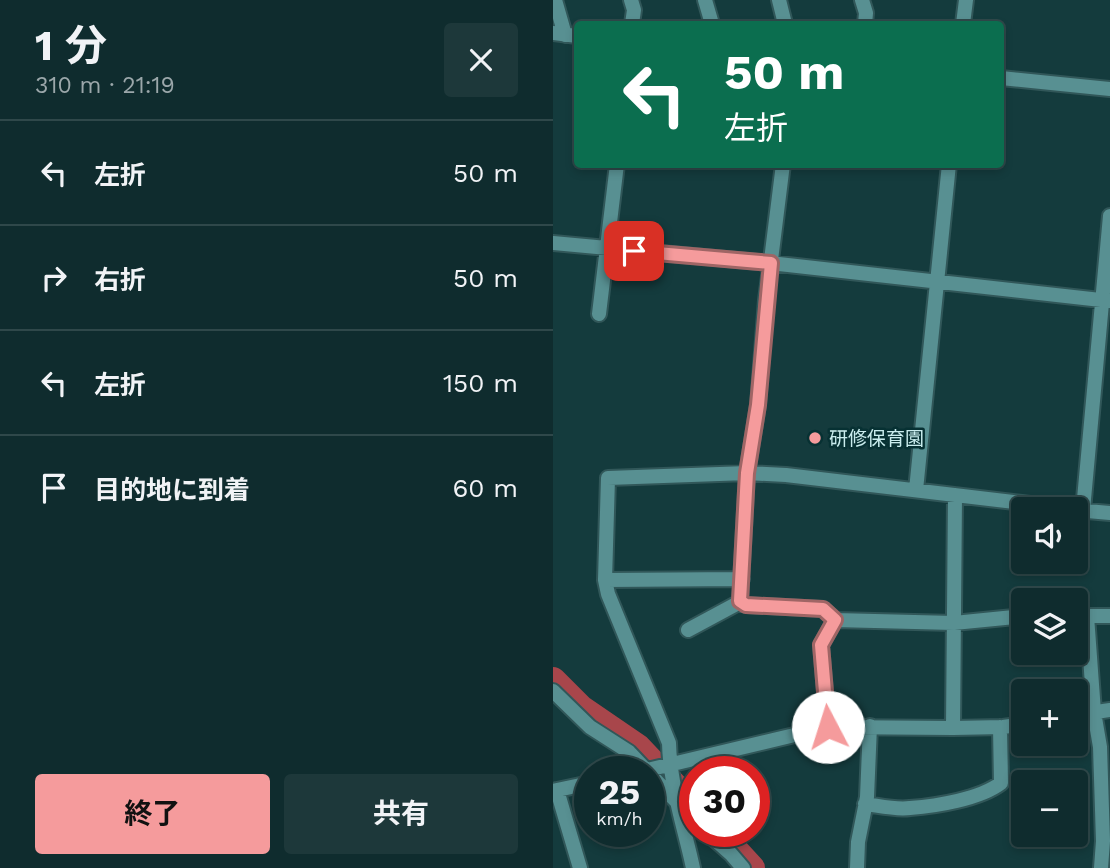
<!DOCTYPE html>
<html lang="ja">
<meta charset="utf-8">
<style>
:root{--surface:#0f2c2e;--page:#1d383a;--text:#f1f3f6;--muted:#9ba7aa;--line:#2f484a;--accent:#f59b9c}
body{margin:0;font-family:"Work Sans","Noto Sans JP",sans-serif;background:var(--page);color:var(--text);height:100vh;display:flex;flex-direction:column;font-size:26px;white-space:nowrap}
*{box-sizing:border-box;margin:0}
p{font-size:23px;color:var(--muted)}
.icon{flex:none;width:38px;height:38px;fill:none;stroke:currentColor;stroke-width:2;stroke-linecap:round;stroke-linejoin:round}
.map{position:relative;flex:1;overflow:hidden}
.panel{display:flex;flex-direction:column;background:var(--surface);width:553px}
.panel>*{flex:none}
.top-card{position:absolute;left:21px;top:21px;width:430px;height:147px;border-radius:7px;box-shadow:0 4px 10px #0003,0 0 0 2px var(--line);background:#0b6e4f;color:#fff;overflow:hidden}
.tools{position:absolute;left:458px;top:497px;display:grid;gap:14px}
.tools a{display:grid;place-items:center;width:77px;height:77px;border-radius:7px;background:var(--surface);box-shadow:0 4px 10px #0003,0 0 0 2px var(--line);font-size:35px}
.speed{position:absolute;left:21px;top:756px;display:flex;gap:14px;font-size:35px;font-weight:700;text-align:center}
.speed>*{display:grid;place-content:center;width:91px;height:91px;border-radius:50%;background:var(--surface);box-shadow:0 4px 10px #0003,0 0 0 2px var(--line);line-height:1}
.speed small{font-size:18px;font-weight:400}
.speed .limit{border:10px solid #d22;background:#fff;color:#111}
.pin{position:absolute;display:grid;place-items:center;width:60px;height:60px;color:#fff;margin:-30px;border-radius:14px;box-shadow:0 4px 10px #0006}
.me{position:absolute;width:77px;margin:-38px;rotate:355deg;stroke-linejoin:round;filter:drop-shadow(0 0 5px #0008)}
.turn{display:flex;align-items:center;gap:24px;height:147px;padding:0 35px;font-size:32px}
.turn .icon{width:91px;height:91px;stroke-width:2.5}
.turn b{display:block;font-size:49px;line-height:60px}
.round{display:grid;place-items:center;flex:none;width:74px;height:74px;border-radius:7px;background:var(--page)}
.head{display:flex;align-items:center;justify-content:space-between;height:119px;padding:0 35px}
h1{font-size:42px;font-weight:700;line-height:52px}
.button{display:flex;gap:14px;margin-top:auto;padding:14px 35px}
.button a{flex:1;height:80px;border-radius:7px;background:var(--accent);color:#111;font-size:28px;font-weight:700;line-height:80px;text-align:center}
.button a+a{background:var(--page);color:var(--text)}
ul{padding:0;list-style:none}
li{display:flex;align-items:center;gap:21px;height:105px;padding:0 35px;border-top:2px solid var(--line)}
li div{flex:1}
li b{display:block;font-size:26px}
li em{font-style:normal}
main{display:flex;flex:1;min-height:0}
.map>svg:first-child{display:block}
.lines{fill:none;stroke-linecap:round;stroke-linejoin:round}
.river{stroke:#a8464b;stroke-width:26}
.street-casing{stroke:#315759;stroke-width:18}
.street{stroke:#589092;stroke-width:14}
.route-casing{stroke:#9f6565;stroke-width:18}
.route{stroke:#f59b9c;stroke-width:12}
.poi-dot{fill:#f59b9c;stroke:#073133;stroke-width:2.5}
.labels{text-anchor:middle;dominant-baseline:central;stroke-width:5;stroke-linejoin:round;paint-order:stroke}
.poi-label{font-size:19px;fill:#caedee;stroke:#073133;text-anchor:start}
</style>
<main>
<section class="panel">
<div class="head"><div><h1>1 分</h1><p>310 m · 21:19</p></div><a class="round"><svg class="icon" aria-label="close" viewBox="0 0 24 24"><path d="M6 6l12 12M18 6L6 18"/></svg></a></div>
<ul>
<li><svg class="icon" aria-label="left" viewBox="0 0 24 24"><path d="M17 20v-9H6M10 6l-5 5 5 5"/></svg><div><b>左折</b></div><em>50 m</em></li>
<li><svg class="icon" aria-label="right" viewBox="0 0 24 24"><path d="M7 20v-9h11M14 6l5 5-5 5"/></svg><div><b>右折</b></div><em>50 m</em></li>
<li><svg class="icon" aria-label="left" viewBox="0 0 24 24"><path d="M17 20v-9H6M10 6l-5 5 5 5"/></svg><div><b>左折</b></div><em>150 m</em></li>
<li><svg class="icon" aria-label="arrive" viewBox="0 0 24 24"><path d="M6 21V4h12l-3 4 3 4H6"/></svg><div><b>目的地に到着</b></div><em>60 m</em></li>
</ul>
<div class="button"><a>終了</a><a>共有</a></div>
</section>
<div class="map">
<svg width="557" height="868" viewBox="0 0 557 868">
<rect width="100%" height="100%" fill="#143b3d"/>
<g class="lines">
<path class="river" d="M0 680 28 708 85 747 142 807
M165 831 199 868"/>
<g class="street-casing">
<path id="street" d="M2 0 12 35
M78 0 81 10 79 24
M152 0 159 24
M226 0 232 24
M309 0 313 13 312 24
M410 24 413 0
M0 33 24 36
M448 78 557 89
M0 243 217 263 557 301
M46 314 64 164
M363 490 396 164
M523 510 557 513
M530 510 557 216
M52 580 189 579
M187 602 193 605 270 609 282 620
M523 616H557
M534 616 541 712 547 747 550 841 548 868
M135 630 187 602 194 473 205 405 213 300 230 164
M0 691 37 727 76 752 95 772
M523 715 557 710
M275 727 268 645 282 620 401 623 471 616
M400 728 402 495
M86 772 275 727 400 728 450 727 471 724
M96 773 142 821
M4 790 27 868
M0 791 37 783
M312 804C327 806 343 810 357 808 384 806 427 799 448 783L447 727
M152 831 178 854 190 868
M140 868C131 826 117 786 116 743L55 594 52 580 55 478 194 473 233 475 520 509
M304 868 305 842 314 797 317 726"/>
</g>
<use href="#street" class="street"/>
</g>
<g class="lines">
<g class="route-casing">
<path id="route" d="M81 251 218 263 205 405 194 473 187 601 193 605 270 609 282 620 268 645 275 727"/>
</g>
<use href="#route" class="route"/>
</g>
<circle class="poi-dot" cx="262" cy="438" r="7"/>
<g class="labels">
<g class="poi-label">
<text x="276" y="438">研修保育園</text>
</g>
</g>
</svg>
<div class="tools">
<a><svg class="icon" aria-label="sound" viewBox="0 0 24 24"><path d="M4 9h4l5-4v14l-5-4H4zM17 9q2 3 0 6"/></svg></a>
<a><svg class="icon" aria-label="layers" viewBox="0 0 24 24"><path d="M12 4l9 5-9 5-9-5zM3 14l9 5 9-5"/></svg></a>
<a>+</a>
<a>−</a>
</div>
<div class="speed"><div>25<small>km/h</small></div><div class="limit">30</div></div>
<div class="pin" style="left:81px;top:251px;background:#d93025"><svg class="icon" aria-label="arrive" viewBox="0 0 24 24"><path d="M6 21V4h12l-3 4 3 4H6"/></svg></div>
<svg class="me" style="left:275px;top:727px" viewBox="-20 -20 40 40"><circle r="19" fill="#fff"/><path d="M0-13L10 11 0 6-10 11z" fill="#f59b9c"/></svg>
<div class="top-card">
<div class="turn"><svg class="icon" aria-label="left" viewBox="0 0 24 24"><path d="M17 20v-9H6M10 6l-5 5 5 5"/></svg><div><b>50 m</b>左折</div></div>
</div>
</div>
</main>
